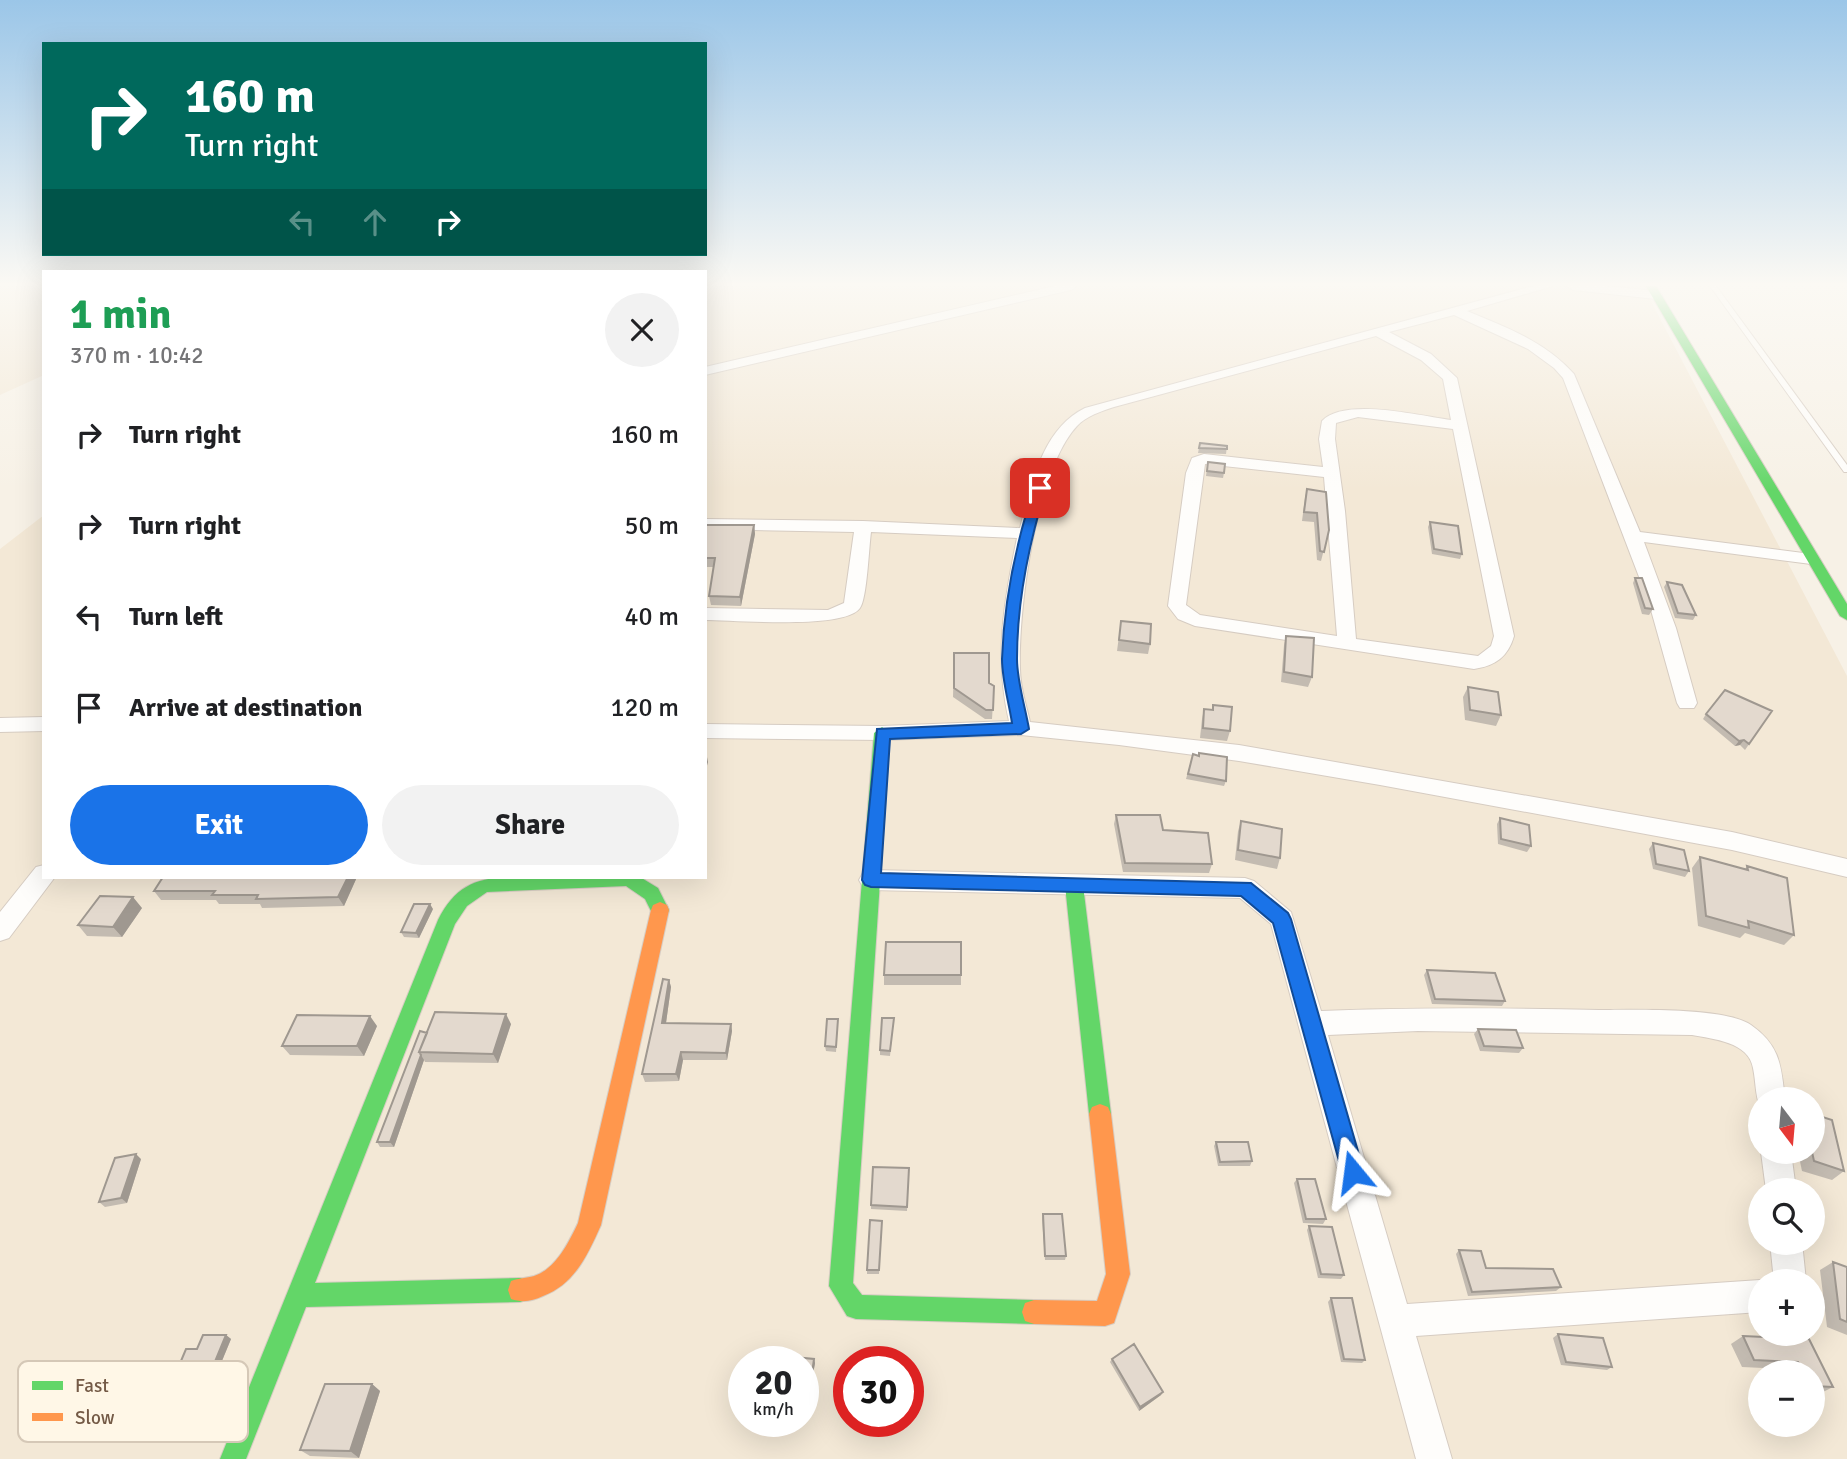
<!DOCTYPE html>
<meta charset="utf-8">
<style>
:root{--surface:#fff;--page:#f2f2f2;--text:#202124;--muted:#757577;--accent:#1a73e8}
body{margin:0;font-family:Signika,sans-serif;background:var(--page);color:var(--text);height:100vh;display:flex;flex-direction:column;font-size:26px;white-space:nowrap}
*{box-sizing:border-box;margin:0}
p{font-size:23px;color:var(--muted)}
.icon{flex:none;width:38px;height:38px;fill:none;stroke:currentColor;stroke-width:2;stroke-linecap:round;stroke-linejoin:round}
.map{position:relative;flex:1;overflow:hidden}
.details{position:absolute;left:42px;top:270px;width:665px;height:609px;display:flex;flex-direction:column;background:var(--surface);border-radius:0px;box-shadow:0 7px 28px #0002}
.details>*{flex:none}
.hud{position:absolute;left:42px;top:42px;width:665px;height:214px;border-radius:0px;box-shadow:0 7px 28px #0002;background:#00695c;color:#fff;overflow:hidden}
.needle{width:46px;rotate:164deg}
.controls{position:absolute;left:1748px;top:1087px;display:grid;gap:14px}
.controls a{display:grid;place-items:center;width:77px;height:77px;border-radius:50%;background:var(--surface);box-shadow:0 7px 28px #0002;font-size:35px}
.speed{position:absolute;left:728px;top:1346px;display:flex;gap:14px;font-size:35px;font-weight:700;text-align:center}
.speed>*{display:grid;place-content:center;width:91px;height:91px;border-radius:50%;background:var(--surface);box-shadow:0 7px 28px #0002;line-height:1}
.speed small{font-size:18px;font-weight:400}
.speed .limit{border:10px solid #d22;background:#fff;color:#111}
.pin{position:absolute;display:grid;place-items:center;width:60px;height:60px;color:#fff;margin:-30px;border-radius:14px;box-shadow:0 4px 10px #0006}
.me{position:absolute;width:77px;margin:-38px;rotate:344deg;stroke-linejoin:round;filter:drop-shadow(0 0 5px #0008)}
.turn{display:flex;align-items:center;gap:24px;height:147px;padding:0 28px;font-size:32px}
.turn .icon{width:91px;height:91px;stroke-width:2.5}
.turn b{display:block;font-size:49px;line-height:60px}
.lanes{display:flex;align-items:center;height:66px;padding:0 28px;background:#0003;justify-content:center;gap:35px;direction:ltr}
.lanes .off{opacity:.35}
.round{display:grid;place-items:center;flex:none;width:74px;height:74px;border-radius:37px;background:var(--page)}
.summary{display:flex;align-items:center;justify-content:space-between;height:119px;padding:0 28px}
h1{font-size:42px;font-weight:700;line-height:52px;color:#1e9e55}
.button{display:flex;gap:14px;margin-top:auto;padding:14px 28px}
.button a{flex:1;height:80px;border-radius:42px;background:var(--accent);color:#fff;font-size:28px;font-weight:700;line-height:80px;text-align:center}
.button a+a{background:var(--page);color:var(--text)}
ul{padding:0;list-style:none}
li{display:flex;align-items:center;gap:21px;height:91px;padding:0 28px}
li div{flex:1}
li b{display:block;font-size:26px}
li em{font-style:normal}
.map>svg:first-child{display:block}
.residential{fill:#f3e8d6;fill-rule:evenodd}
.lines{fill:none;stroke-linecap:round;stroke-linejoin:round}
.lane-casing{stroke:#d6ccc2;stroke-width:2}
.street-casing{stroke:#d6ccc2;stroke-width:2}
.fast-casing{stroke:#d7cdc3;stroke-width:2}
.slow-casing{stroke:#d7cdc3;stroke-width:2}
.lane{fill:#fefdfb;fill-rule:evenodd}
.street{fill:#fefdfb;fill-rule:evenodd}
.fast{fill:#63d668;fill-rule:evenodd}
.slow{fill:#ff974d;fill-rule:evenodd}
.wall{fill:#c3bbb1}
.shaded-wall{fill:#9f9890}
.building{fill:#e3d9ce;stroke:#9f9890;stroke-width:2}
.route{fill:#1a73e8;stroke:#114b97;stroke-width:2}
.key{fill:#fff7e7;stroke:#d5c8b7;stroke-width:2}
.key-label{font-size:19px;fill:#745a46}
</style>
<div class="map">
<svg width="1847" height="1459" viewBox="0 0 1847 1459">
<rect width="100%" height="100%" fill="#f7f1e6"/>
<path class="residential" d="M0 286H44V375L0 395Z
M705 286H1643L1847 676V1459H0V549L44 515V877H705ZM1760 1099H1813V1152H1760ZM1760 1190H1813V1242H1760ZM1760 1281H1813V1334H1760ZM744 1362H803V1421H744ZM849 1362H908V1421H849ZM1760 1372H1813V1424H1760Z"/>
<g class="lines">
<g class="lane-casing">
<path id="lane" d="M1710 286H1716L1847 465V472H1844Z"/>
</g>
<g class="street-casing">
<path id="street" d="M1055 286H1077L1071 290 705 375V367Z
M1533 286H1553L1467 311C1506 327 1546 342 1574 374L1640 532 1811 554 1820 559 1811 564 1644 542 1676 628 1697 703 1694 708H1680L1677 703 1649 603 1563 378 1554 368 1528 349 1454 315 1389 332 1431 354 1457 378 1514 636C1508 657 1495 666 1474 669L1195 626 1178 619 1168 606 1186 473 1192 458 1204 454 1323 467 1319 439 1322 421C1345 397 1420 416 1451 420L1443 379 1421 360 1376 336 1114 407C1102 411 1086 416 1077 426 1036 470 1018 610 1020 669 1020 687 1026 704 1030 722L1239 745 1732 832 1847 859V877L1732 850 1380 785 1239 761 1119 745 1021 735 882 740 705 738V724L882 726 1009 721C994 657 1004 601 1017 538L871 532C869 546 867 599 860 608 845 630 734 620 705 620V608L828 610 844 603 854 532 705 529V519L863 521 1020 528C1031 485 1042 429 1085 408ZM1358 417 1453 429 1494 636 1491 646 1478 656 1356 639 1345 511 1335 439 1336 423ZM1205 464 1324 477 1337 636 1200 615 1186 605Z
M1567 286H1606L1656 291 1662 295 1656 299 1573 290Z
M44 717V731L0 732V718Z
M44 865V877H55L52 881 9 938 0 941V912L36 867Z
M871 870 1245 878 1254 881 1291 912 1321 1011C1414 1007 1506 1008 1599 1010 1633 1010 1725 1007 1751 1025 1781 1046 1781 1067 1785 1099H1760V1107C1755 1095 1756 1082 1753 1068 1749 1042 1713 1039 1692 1035L1418 1031 1328 1035 1407 1304 1760 1280 1763 1281H1760V1312L1416 1336 1452 1459H1416L1271 924 1240 898 871 890 863 887 859 880 863 873Z
M1761 1152H1791L1796 1190H1766Z
M1770 1242H1802L1806 1281H1774Z"/>
</g>
<g class="fast-casing">
<path id="fast" d="M1646 286H1656L1847 604V620L1840 616Z
M882 727 890 733 853 1283 862 1295 1034 1300 1043 1303 1046 1312 1043 1321 1034 1324 856 1319 847 1316 829 1286 874 733Z
M508 877H640L658 888 669 910 667 915 660 918 653 915 645 899 626 886 487 892 467 906 455 924 315 1283 520 1278 529 1281 532 1290 529 1299 520 1302 306 1307 246 1459H220L438 920C454 888 474 878 508 877Z
M1074 878 1080 880 1083 885 1111 1114 1108 1121 1100 1124 1092 1121 1089 1114 1065 885 1068 880Z"/>
</g>
<g class="slow-casing">
<path id="slow" d="M660 902 667 905 669 910 601 1225C588 1254 575 1284 543 1296 532 1301 523 1303 511 1299L508 1290 511 1281C519 1278 526 1278 534 1276 556 1269 569 1242 578 1223L651 910 653 905Z
M1100 1104 1108 1107 1111 1114 1130 1274 1114 1323 1105 1326 1034 1324 1025 1321 1022 1312 1025 1303 1034 1300 1097 1301 1106 1274 1089 1114 1092 1107Z"/>
</g>
<use href="#lane" class="lane"/>
<use href="#street" class="street"/>
<use href="#fast" class="fast"/>
<use href="#slow" class="slow"/>
</g>
<path class="wall" d="M1227 446 1226 454 1198 453 1199 448Z
M1208 462 1224 473 1223 478 1206 476Z
M1307 489 1329 530 1321 561 1317 560 1314 522 1302 521 1305 498Z
M1430 522 1462 554 1460 559 1432 554 1428 527Z
M705 525H754L755 534 741 606 711 605 709 596 714 567H705Z
M1635 578 1653 609 1649 615 1642 614 1633 583Z
M1667 582 1696 615 1693 620 1675 618 1664 587Z
M1121 621 1150 644 1148 654 1117 651Z
M1286 636 1312 677 1308 687 1281 682 1284 645Z
M954 653 994 686 992 719H985L953 697Z
M1468 687 1501 715 1496 726 1465 720 1463 697Z
M1213 705 1230 731 1227 741 1200 738 1202 719 1204 709 1212 710Z
M1772 711 1745 750 1740 745 1735 746 1703 719 1706 714Z
M1193 754 1226 781 1224 786 1186 779Z
M1116 815 1163 830 1212 864 1209 873 1123 872 1114 824Z
M1500 818 1531 846 1527 852 1498 844 1497 824Z
M1241 821 1280 858 1277 869 1235 860 1238 831Z
M1653 843 1689 871 1685 877 1653 869 1649 849Z
M1700 857 1745 869 1747 866 1794 935 1784 945 1745 933 1740 938 1698 926 1692 868Z
M357 877 344 906 262 908 260 904H219L216 900H161L154 891Z
M142 908 122 937 87 936 78 925Z
M433 909 419 938 404 937 401 932Z
M1427 970 1505 1001 1502 1006 1432 1004 1424 975Z
M884 975H961V985H884Z
M669 980 671 987 666 1023 731 1024 732 1031 727 1060H683L679 1081 645 1082 642 1074Z
M894 1018 890 1056 880 1055V1050Z
M838 1019 836 1052 826 1051 825 1046Z
M511 1024 498 1063 425 1062 424 1060 394 1147H380L377 1142 427 1033Z
M377 1026 364 1056 290 1055 282 1046Z
M1478 1029 1523 1048 1519 1053 1480 1051 1474 1034Z
M1216 1142 1252 1161 1250 1166H1218L1214 1146Z
M1798 1152H1813L1844 1171 1832 1180 1802 1171Z
M141 1159 127 1203 105 1207 99 1202Z
M909 1168 907 1211 871 1209V1205Z
M1297 1179 1326 1219 1323 1224 1303 1223 1294 1183Z
M1043 1214 1066 1256 1065 1260H1045L1042 1219Z
M882 1225 879 1274H867V1270Z
M1309 1226 1344 1275 1341 1279 1318 1278 1307 1230Z
M1459 1250 1486 1268 1561 1287 1556 1291 1468 1296 1456 1254Z
M1833 1262 1847 1267V1335L1827 1327 1820 1270Z
M1331 1298 1365 1360 1362 1363 1341 1362 1328 1302Z
M1558 1334 1612 1367 1607 1370 1561 1365 1553 1338Z
M226 1335 231 1339 205 1402H184L178 1399 184 1383H179L173 1380 197 1349Z
M1743 1336 1809 1339 1833 1387 1819 1394H1813V1372H1787L1785 1369 1742 1367 1731 1344Z
M1112 1359 1161 1395 1139 1411 1110 1362Z
M803 1362 815 1363 810 1391H803Z
M372 1384 380 1391 359 1458 310 1456 300 1450Z"/>
<path class="shaded-wall" d="M754 525 755 534 741 606 740 597Z
M1744 740 1740 745 1735 746 1739 741Z
M706 752 708 762 705 773V756Z
M348 877H357L344 906 338 897Z
M133 897 142 908 122 937 113 927Z
M430 904 433 909 419 938 416 933Z
M669 980 671 987 665 1030 662 1023Z
M506 1014 511 1024 498 1063 493 1054Z
M370 1016 377 1026 364 1056 357 1046Z
M731 1024 732 1031 727 1060 726 1053Z
M681 1052 683 1060 679 1081 676 1074Z
M421 1055 424 1060 394 1147 390 1142Z
M136 1154 141 1159 127 1203 121 1198Z
M226 1335 231 1339 205 1402 200 1398Z
M814 1359 815 1363 810 1391V1388Z
M372 1384 380 1391 359 1458 350 1451Z
M1163 1392 1161 1395 1139 1411 1140 1407Z"/>
<path class="building" d="M1200 443 1227 446V449L1199 448Z
M1208 462 1225 464 1224 473 1207 471Z
M1307 489 1326 492 1329 530 1324 552 1320 551 1317 513 1304 512Z
M1430 522 1458 526 1462 554 1434 549Z
M705 525H754L740 597 709 596 715 558H705Z
M1635 578H1642L1653 609 1645 608Z
M1667 582 1682 585 1696 615 1678 613Z
M1121 621 1151 624 1150 644 1119 640Z
M1286 636 1314 638 1312 677 1284 672Z
M954 653H989V683L994 686 993 710H986L954 688Z
M1468 687 1498 692 1501 715 1470 710Z
M1725 690 1772 711 1749 744 1744 740 1739 741 1706 714Z
M1213 705 1232 707 1230 731 1203 728 1204 709 1213 710Z
M1199 753 1227 757 1226 781 1188 774 1193 754 1199 756Z
M1116 815H1160L1163 830 1208 833 1212 864 1125 863Z
M1500 818 1529 825 1531 846 1501 839Z
M1241 821 1282 829 1280 858 1238 850Z
M1653 843 1684 850 1689 871 1656 864Z
M1700 857 1748 870 1747 866 1787 878 1794 935 1748 921 1749 928 1706 916Z
M163 877H348L338 897 256 899 258 895H212L215 891H154Z
M100 896 133 897 113 927 78 925Z
M414 904H430L416 933 401 932Z
M886 942H961V975H884Z
M1427 970 1495 973 1505 1001 1435 999Z
M663 979 669 980 662 1023 731 1024 726 1053 681 1052 676 1074H642Z
M435 1012 506 1014 493 1054 419 1052Z
M297 1015 370 1016 357 1046H282Z
M882 1018H894L890 1051 880 1050Z
M827 1019H838L836 1047 825 1046Z
M1478 1029 1516 1030 1523 1048 1484 1046Z
M420 1031 427 1033 419 1052 421 1055 390 1142H377Z
M1813 1114 1832 1120 1844 1171 1814 1161 1812 1152H1813Z
M1216 1142H1248L1252 1161 1220 1162Z
M136 1154 121 1198 99 1202 115 1158Z
M873 1167 909 1168 907 1207 871 1205Z
M1297 1179H1315L1326 1219H1306Z
M1043 1214H1062L1066 1256H1045Z
M870 1220 882 1221 879 1270H867Z
M1309 1226 1332 1227 1344 1275 1321 1274Z
M1459 1250 1481 1251 1486 1268 1553 1269 1561 1287 1472 1292Z
M1833 1262 1847 1267V1322L1840 1319Z
M1331 1298H1352L1365 1360 1344 1359Z
M1558 1334 1603 1338 1612 1367 1566 1362Z
M203 1335H226L200 1398 178 1399 186 1379 173 1380 186 1349H197Z
M1743 1336 1809 1339 1833 1387 1813 1386V1372H1804L1798 1362 1754 1360Z
M1134 1344 1163 1392 1140 1407 1112 1359Z
M773 1355 814 1359 810 1388 803 1387V1362H771Z
M325 1384H372L350 1451 300 1450Z"/>
<linearGradient id="sky" x2="0" y2="1"><stop stop-color="#9bc6e8"/><stop offset="0.58" stop-color="#fbf9f4"/><stop offset="1" stop-color="#fbf9f4" stop-opacity="0"/></linearGradient>
<rect width="1847" height="490" fill="url(#sky)"/>
<path class="route" d="M1040 485 1046 488C1029 543 1017 601 1017 659 1017 681 1025 706 1029 729L1021 734 890 739 881 873 1251 883 1288 913 1291 919 1364 1172 1361 1180 1353 1184 1345 1180 1342 1172 1273 923 1241 896 871 887 865 885 862 880 877 729 1012 723C1009 703 1002 680 1002 659 1004 601 1016 543 1034 488Z"/>
<rect x="18" y="1361" width="230" height="81" rx="10" class="key"/>
<rect x="32" y="1381" width="31" height="9" fill="#63d668"/>
<rect x="32" y="1413" width="31" height="8" fill="#ff974d"/>
<g class="key-label">
<text x="75" y="1392">Fast</text>
<text x="75" y="1424">Slow</text>
</g>
</svg>
<div class="controls">
<a><svg class="needle" viewBox="-14 -14 28 28"><path d="M0-13l5 13h-10z" fill="#e53935"/><path d="M0 13l5-13h-10z" fill="#757577"/></svg></a>
<a><svg class="icon" aria-label="search" viewBox="0 0 24 24"><circle cx="10" cy="10" r="6"/><path d="M15 15l6 6"/></svg></a>
<a>+</a>
<a>−</a>
</div>
<div class="speed"><div>20<small>km/h</small></div><div class="limit">30</div></div>
<div class="pin" style="left:1040px;top:488px;background:#d93025"><svg class="icon" aria-label="arrive" viewBox="0 0 24 24"><path d="M6 21V4h12l-3 4 3 4H6"/></svg></div>
<svg class="me" style="left:1353px;top:1172px" viewBox="-20 -20 40 40"><path d="M0-17L14 15 0 8-14 15z" fill="#1a73e8" stroke="#fff" stroke-width="4"/></svg>
<div class="hud">
<div class="turn"><svg class="icon" aria-label="right" viewBox="0 0 24 24"><path d="M7 20v-9h11M14 6l5 5-5 5"/></svg><div><b>160 m</b>Turn right</div></div>
<div class="lanes"><svg class="icon off" aria-label="left" viewBox="0 0 24 24"><path d="M17 20v-9H6M10 6l-5 5 5 5"/></svg><svg class="icon off" aria-label="ahead" viewBox="0 0 24 24"><path d="M12 20V5M6 11l6-6 6 6"/></svg><svg class="icon" aria-label="right" viewBox="0 0 24 24"><path d="M7 20v-9h11M14 6l5 5-5 5"/></svg></div>
</div>
<section class="details">
<div class="summary"><div><h1>1 min</h1><p>370 m · 10:42</p></div><a class="round"><svg class="icon" aria-label="close" viewBox="0 0 24 24"><path d="M6 6l12 12M18 6L6 18"/></svg></a></div>
<ul>
<li><svg class="icon" aria-label="right" viewBox="0 0 24 24"><path d="M7 20v-9h11M14 6l5 5-5 5"/></svg><div><b>Turn right</b></div><em>160 m</em></li>
<li><svg class="icon" aria-label="right" viewBox="0 0 24 24"><path d="M7 20v-9h11M14 6l5 5-5 5"/></svg><div><b>Turn right</b></div><em>50 m</em></li>
<li><svg class="icon" aria-label="left" viewBox="0 0 24 24"><path d="M17 20v-9H6M10 6l-5 5 5 5"/></svg><div><b>Turn left</b></div><em>40 m</em></li>
<li><svg class="icon" aria-label="arrive" viewBox="0 0 24 24"><path d="M6 21V4h12l-3 4 3 4H6"/></svg><div><b>Arrive at destination</b></div><em>120 m</em></li>
</ul>
<div class="button"><a>Exit</a><a>Share</a></div>
</section>
</div>
